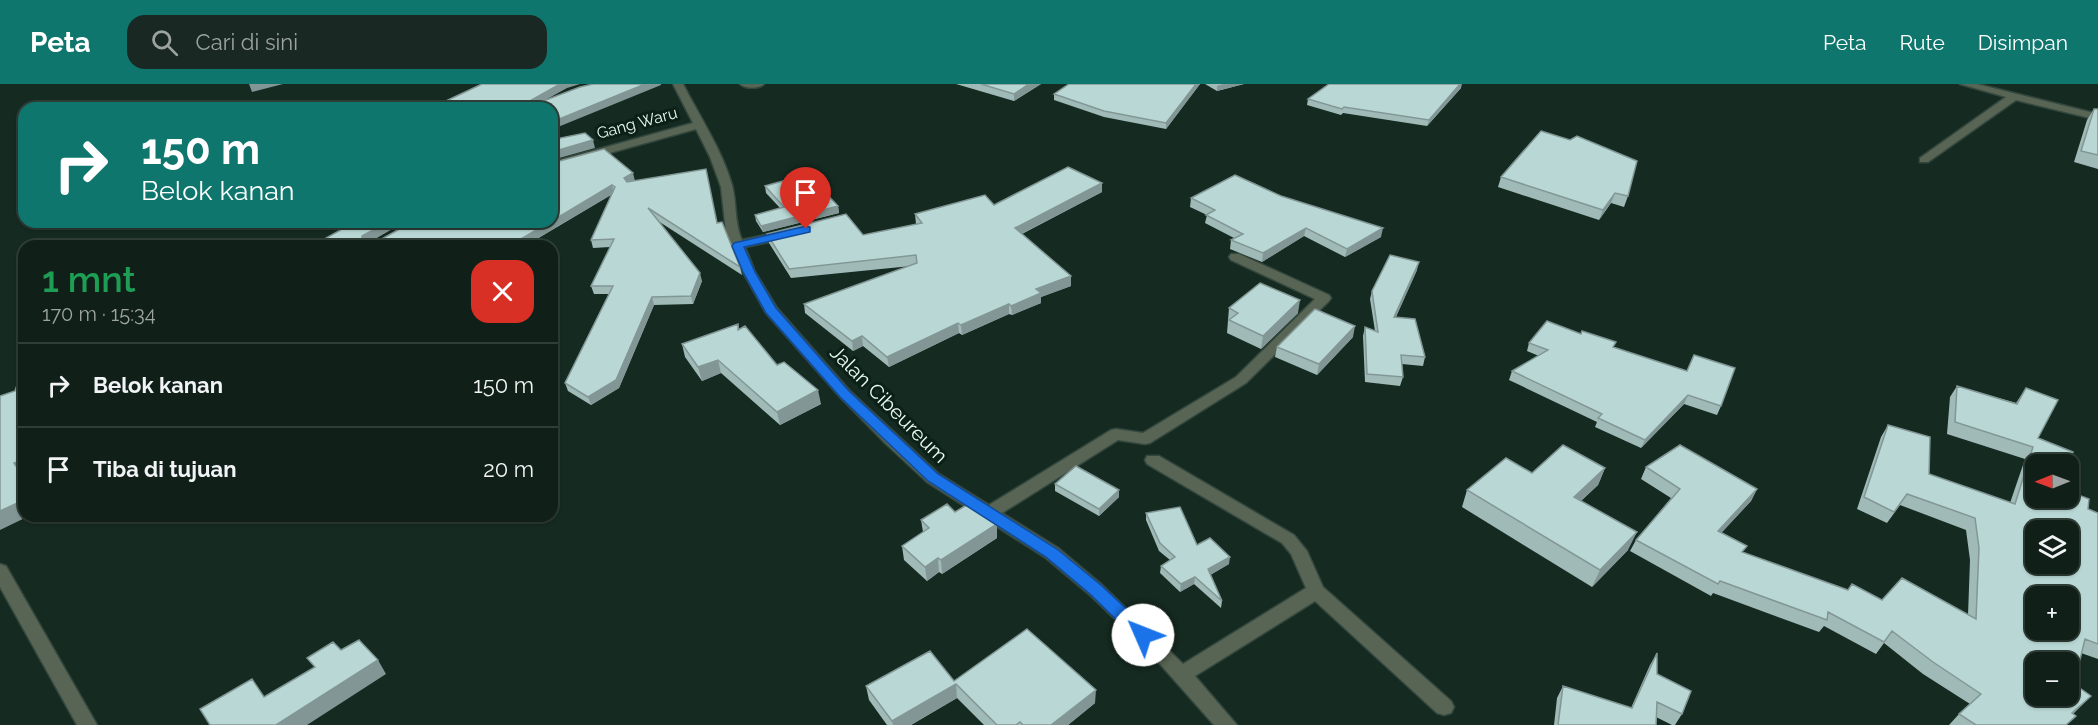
<!DOCTYPE html>
<html lang="id">
<meta charset="utf-8">
<style>
:root{--surface:#102019;--page:#192822;--text:#f1f3f6;--muted:#9ca3a2;--line:#303e38;--accent:#0f766e}
body{margin:0;font-family:Raleway,sans-serif;background:var(--page);color:var(--text);height:100vh;display:flex;flex-direction:column;font-size:22px;white-space:nowrap}
*{box-sizing:border-box;margin:0}
p{font-size:20px;color:var(--muted)}
.icon{flex:none;width:33px;height:33px;fill:none;stroke:currentColor;stroke-width:2;stroke-linecap:round;stroke-linejoin:round}
.map{position:relative;flex:1;overflow:hidden}
.details{position:absolute;left:18px;top:156px;width:540px;height:282px;display:flex;flex-direction:column;background:var(--surface);border-radius:18px;box-shadow:0 2px 4px #0004,0 0 0 2px var(--line)}
.details>*{flex:none}
.top-card{position:absolute;left:18px;top:18px;width:540px;height:126px;border-radius:18px;box-shadow:0 2px 4px #0004,0 0 0 2px var(--line);background:#0f766e;color:#fff;overflow:hidden}
.needle{width:39px;rotate:269deg}
.buttons{position:absolute;left:2025px;top:370px;display:grid;gap:12px}
.buttons a{display:grid;place-items:center;width:54px;height:54px;border-radius:12px;background:var(--surface);box-shadow:0 2px 4px #0004,0 0 0 2px var(--line);font-size:30px}
.pin{position:absolute;display:grid;place-items:center;width:51px;height:51px;color:#fff;margin:-62px -26px;border-radius:50% 50% 50% 0;rotate:-45deg;box-shadow:0 0 6px #0007}
.pin .icon{rotate:45deg}
.me{position:absolute;width:66px;margin:-33px;rotate:314deg;stroke-linejoin:round;filter:drop-shadow(0 0 4px #0008)}
.turn{display:flex;align-items:center;gap:21px;height:126px;padding:0 24px;font-size:27px}
.turn .icon{width:78px;height:78px;stroke-width:2.5}
.turn b{display:block;font-size:42px;line-height:51px}
.round{display:grid;place-items:center;flex:none;width:63px;height:63px;border-radius:18px;background:var(--page)}
.head{display:flex;align-items:center;justify-content:space-between;height:102px;padding:0 24px}
h1{font-size:36px;font-weight:600;line-height:45px;color:#1e9e55}
ul{padding:0;list-style:none}
li{display:flex;align-items:center;gap:18px;height:84px;padding:0 24px;border-top:2px solid var(--line)}
li div{flex:1}
li b{display:block;font-size:22px}
li em{font-style:normal}
header{display:flex;align-items:center;gap:36px;box-sizing:border-box;height:84px;padding:0 30px;background:var(--accent);color:#fff}
header strong{font-size:28px}
nav{display:flex;gap:33px;margin-inline-start:auto;font-size:21px}
.search{width:420px;height:54px;background:var(--page);display:flex;align-items:center;gap:15px;box-sizing:border-box;padding:0 21px;border-radius:18px;color:var(--muted);font-size:22px}
.map>svg:first-child{display:block}
.lines{fill:none;stroke-linecap:round;stroke-linejoin:round}
.minor-casing{stroke:#33473e;stroke-width:3}
.minor{fill:#586554;fill-rule:evenodd}
.wall{fill:#9fbab7}
.shaded-wall{fill:#829795}
.building{fill:#b9d8d5;stroke:#829795;stroke-width:1.5;fill-rule:evenodd}
.route{fill:#1a73e8;stroke:#114b97;stroke-width:1.5}
.labels{text-anchor:middle;dominant-baseline:central;stroke-width:6;stroke-linejoin:round;paint-order:stroke}
.far-street-label{font-size:16px;fill:#ebf8f2;stroke:#0b2017}
.street-label{font-size:20px;fill:#ebf8f2;stroke:#0b2017}
</style>
<header>
<strong>Peta</strong>
<div class="search"><svg class="icon" aria-label="search" viewBox="0 0 24 24"><circle cx="10" cy="10" r="6"/><path d="M15 15l6 6"/></svg>Cari di sini</div>
<nav><a>Peta</a><a>Rute</a><a>Disimpan</a></nav>
</header>
<div class="map">
<svg width="2098" height="641" viewBox="0 0 2098 641">
<rect width="100%" height="100%" fill="#152a21"/>
<g class="lines">
<g class="minor-casing">
<path id="minor" d="M673 0H683C700 33 722 66 732 101 737 119 734 139 742 156L788 146 794 150 792 153 745 163 755 188 777 224 850 307 939 390 989 421 1111 346 1116 345 1143 349 1236 293 1315 215 1231 176 1229 173 1231 170H1239L1329 211 1331 214 1329 217 1246 299 1150 359 1145 360 1118 356 1002 429 1058 464 1102 501 1183 580 1306 504 1291 470 1282 459 1147 380 1145 376 1147 372H1159L1294 451 1307 467 1323 503 1451 617 1454 623 1451 629 1444 631 1437 629 1315 517 1195 592 1237 641H1214L1152 571 1090 511 1046 474 927 398 885 359 840 313 766 229 743 188 726 148 721 103 710 73 696 45 552 85V78L693 39Z
M740 0H764C759 5 745 5 740 0Z
M1960 0H1977L2098 30V36L2016 16 1928 78H1920V74L2006 13Z
M0 480 6 482 97 641H77L0 503Z"/>
</g>
<use href="#minor" class="minor"/>
</g>
<path class="wall" d="M956 0H1041L1014 17Z
M1069 0H1200L1166 45 1104 33 1054 16V10Z
M1205 0H1244L1217 7Z
M1461 4 1427 42 1343 29 1341 31 1307 21 1308 15Z
M2094 25H2098V85L2074 78 2087 36Z
M1541 47 1628 112 1624 123 1611 119 1599 136 1498 103 1501 93Z
M552 79 635 97 717 139 740 183 742 191 658 137 702 197 693 220 654 221 619 304 591 321 568 307 565 299 609 210H594L591 202 610 163 593 164 591 156 611 111 525 162H312L346 143 335 138H404L373 156H380Z
M765 102 838 122 839 129 763 148 756 137 755 131 780 124 766 109Z
M1102 108 1022 150 1071 202 1041 213V219L1012 231 1009 230 962 251 959 249 889 283 863 262 853 267 805 229 804 220 911 182 791 194 769 159 767 150 863 151 916 140 915 130Z
M1281 112 1381 153 1345 173 1304 152 1262 178 1230 165 1231 156 1234 154 1205 139 1207 131 1190 123 1191 114Z
M1417 186 1396 233 1425 273 1423 282 1402 280 1403 293 1400 302 1365 298 1363 252 1365 243 1375 247 1370 215 1372 207Z
M1229 224 1298 229 1261 265 1227 249Z
M738 240 739 245 777 281 821 320 780 341 721 289 702 297 685 273 682 260Z
M1581 250 1614 263 1721 322 1717 331 1684 320 1641 364 1595 343 1597 338 1509 296 1512 287 1539 272 1527 267 1529 259Z
M1353 253 1317 291 1275 273 1277 263Z
M1957 302 2016 319 2026 304 2038 354 2036 381 2088 425 2098 429V575L2081 569 2074 600 2091 612 2073 630 2066 641H1949L1959 630 1970 620 1923 590 1884 559 1876 570 1824 542 1819 548 1713 509 1711 512 1630 467 1636 456 1671 414 1641 395 1646 383 1757 405 1751 417 1721 449 1743 469 1848 506 1882 516 1968 531 1970 476 1966 446 1900 421 1887 439 1857 425 1881 353 1888 341 1929 390 2010 419 2025 375 1947 350 1950 313Z
M1605 384 1598 401 1581 417 1628 466 1592 503 1462 423 1467 406 1532 389Z
M1055 400 1119 406V413L1099 432 1055 407Z
M955 428 997 454 942 490 939 488 927 497 904 476 902 462 923 448 921 436Z
M1146 429 1197 461 1229 480 1210 491 1222 517 1221 524 1194 500 1180 508 1160 489 1161 482 1170 476 1159 467 1146 436Z
M1657 569V590L1682 630 1675 641H1672L1656 633V641H1554L1557 614 1563 602 1631 624 1650 581Z
M954 597 1095 619 1068 641H984L957 614 911 641H887L869 616 866 602Z"/>
<path class="shaded-wall" d="M249 0H283L252 8Z
M560 0H580L567 4 531 24 528 18Z
M645 0H661V1L553 45 552 38Z
M1029 0H1041L1014 17V10Z
M1196 0H1200L1166 45V39Z
M1223 0H1244L1217 7V2Z
M1460 0H1462L1461 4 1427 42 1429 36Z
M593 56 595 64 552 76V68Z
M633 89 635 97 626 102 624 94Z
M1102 99V108L1015 153V144Z
M612 101 614 109 525 162H509L550 138H552V137Z
M1615 109 1611 119 1599 136 1603 126Z
M838 122 839 129 763 148 761 142Z
M388 138H404L366 160 362 156V152Z
M1306 144 1304 152 1262 178 1263 169Z
M1383 144 1381 153 1345 173 1347 165Z
M1419 178 1417 186 1392 241 1394 233Z
M700 189 702 197 693 220 691 212Z
M1071 192V202L1041 213V219L1012 231 1011 222 1036 205Z
M652 213 654 221 619 304 591 321 588 313Z
M1300 216 1298 229 1261 265 1263 252Z
M1009 220V230L962 251 961 241Z
M958 239 959 249 889 283 887 273Z
M1355 242 1353 253 1317 291 1319 280Z
M862 252 863 262 853 267 852 257Z
M718 276 721 289 702 297 698 283Z
M818 306 821 320 780 341 777 328Z
M1688 311 1684 320 1641 364 1645 356Z
M24 375V394L14 379Z
M1605 384 1598 401 1567 430 1574 413Z
M1757 405 1751 417 1712 459 1718 447Z
M1119 406V413L1099 432V425Z
M24 416V432H29L0 446V427Z
M997 440V454L942 490 941 476Z
M1637 448 1628 466 1592 503 1600 486Z
M1230 473 1229 480 1207 493 1208 485Z
M938 474 939 488 927 497 925 483Z
M1195 493 1194 500 1180 508 1181 500Z
M378 576 386 590 307 641H276Z
M956 600 957 614 911 641H893L892 637Z
M1096 606 1095 619 1068 641H1051Z"/>
<path class="building" d="M482 0H560L528 18 538 19 580 3 593 0H645L552 38V24H431Z
M981 0H1029L1014 10Z
M1069 0H1196L1166 39 1104 27 1054 10Z
M1329 0H1460L1429 36 1344 23 1342 25 1308 15Z
M2094 25H2098V71L2081 67Z
M552 42 556 55 585 49 593 56 552 68Z
M1541 47 1570 56 1577 52 1637 77 1628 112 1615 109 1603 126 1501 93Z
M604 65 633 89 624 94 627 98 706 85 717 139 722 138 740 183 648 124 700 189 691 212 652 213 616 296 588 313 565 299 613 202H591L614 155 591 156 615 103 612 101 552 137V79Z
M1068 83 1102 99 1015 144 1071 192 1036 205 1041 209 1011 222 1009 220 961 241 958 239 887 273 862 252 852 257 804 220 917 179 916 171 789 185 767 150 846 130 863 151 922 139 915 130 985 111 994 121Z
M808 90 838 122 761 142 755 131 784 123 765 102Z
M1235 91 1281 112 1383 144 1347 165 1306 144 1263 169 1231 156 1243 150 1206 131 1215 126 1191 114Z
M350 138H388L362 152V156H380L412 138H550L509 162H312L353 139Z
M1390 171 1419 178 1394 233 1415 235 1425 273 1401 271 1403 293 1367 290 1365 243 1378 248 1372 207Z
M1260 199 1300 216 1263 252 1229 236 1238 229 1229 224Z
M1315 225 1355 242 1319 280 1277 263Z
M1547 237 1581 250 1582 247 1616 258 1613 263 1687 287 1694 271 1735 284 1721 322 1688 311 1645 356 1598 334 1602 330 1512 287 1548 266 1529 259Z
M738 240V246L745 242 777 281 784 278 818 306 777 328 718 276 698 283 682 260Z
M17 301 24 307V375L14 379 24 394V416L0 427V312L15 307Z
M1957 302 2017 320 2026 304 2058 316 2038 354 2073 368 2068 383V381H2036V414H2068V407L2089 415 2088 425 2098 429V560L2085 555 2074 600 2091 612 2072 629 2076 632 2066 641H1976L1959 630 1981 610 1933 578 1892 547 1884 558 1828 528 1827 536 1720 497 1718 500 1636 456 1680 405 1646 383 1680 361 1757 405 1718 447 1747 462 1742 468 1848 506 1852 500 1882 516 1902 494 1976 535 1979 464 1975 434 1907 410 1894 428 1864 413 1888 341 1930 353 1929 390 2015 420 2033 363 1955 338ZM2036 447H2068V480H2036ZM2036 513H2068V546H2036ZM2036 579H2068V612H2036Z
M1563 361 1605 384 1574 413 1637 448 1600 486 1467 406 1506 374 1532 389Z
M1076 382 1119 406 1099 425 1055 400Z
M970 419 997 440 941 476 938 474 925 483 902 462 929 444 921 436 947 420 955 428Z
M1180 423 1197 461 1210 454 1230 473 1208 485 1222 517 1195 493 1181 500 1161 482 1175 473 1160 459 1146 429Z
M1027 545 1096 606 1051 641H1023L1020 638 1016 641H997L956 600 892 637 866 602 930 567 954 597Z
M359 556 378 576 276 641H210L200 625 252 595 264 613 315 583 307 574 333 558 341 566Z
M1657 569V590L1691 607 1682 630 1657 618 1656 641H1558L1563 602 1632 624Z"/>
<path class="route" d="M806 142 810 143V148L744 163 755 188 776 224 849 307 938 390 1057 465 1102 502 1149 546 1152 551 1149 556 1143 558 1137 556 1090 510 1046 473 928 397 840 313 766 229 743 188 732 162 734 159Z"/>
<g class="labels">
<g class="far-street-label">
<text transform="translate(637 39) rotate(-15)">Gang Waru</text>
</g>
<g class="street-label">
<text transform="translate(889 320) rotate(45)">Jalan Cibeureum</text>
</g>
</g>
</svg>
<div class="buttons">
<a><svg class="needle" viewBox="-14 -14 28 28"><path d="M0-13l5 13h-10z" fill="#e53935"/><path d="M0 13l5-13h-10z" fill="#9ca3a2"/></svg></a>
<a><svg class="icon" aria-label="layers" viewBox="0 0 24 24"><path d="M12 4l9 5-9 5-9-5zM3 14l9 5 9-5"/></svg></a>
<a>+</a>
<a>−</a>
</div>
<div class="pin" style="left:806px;top:145px;background:#d93025"><svg class="icon" aria-label="arrive" viewBox="0 0 24 24"><path d="M6 21V4h12l-3 4 3 4H6"/></svg></div>
<svg class="me" style="left:1143px;top:551px" viewBox="-20 -20 40 40"><circle r="19" fill="#fff"/><path d="M0-13L10 11 0 6-10 11z" fill="#1a73e8"/></svg>
<div class="top-card">
<div class="turn"><svg class="icon" aria-label="right" viewBox="0 0 24 24"><path d="M7 20v-9h11M14 6l5 5-5 5"/></svg><div><b>150 m</b>Belok kanan</div></div>
</div>
<section class="details">
<div class="head"><div><h1>1 mnt</h1><p>170 m · 15:34</p></div><a class="round" style="background:#d93025;color:#fff"><svg class="icon" aria-label="close" viewBox="0 0 24 24"><path d="M6 6l12 12M18 6L6 18"/></svg></a></div>
<ul>
<li><svg class="icon" aria-label="right" viewBox="0 0 24 24"><path d="M7 20v-9h11M14 6l5 5-5 5"/></svg><div><b>Belok kanan</b></div><em>150 m</em></li>
<li><svg class="icon" aria-label="arrive" viewBox="0 0 24 24"><path d="M6 21V4h12l-3 4 3 4H6"/></svg><div><b>Tiba di tujuan</b></div><em>20 m</em></li>
</ul>
</section>
</div>
